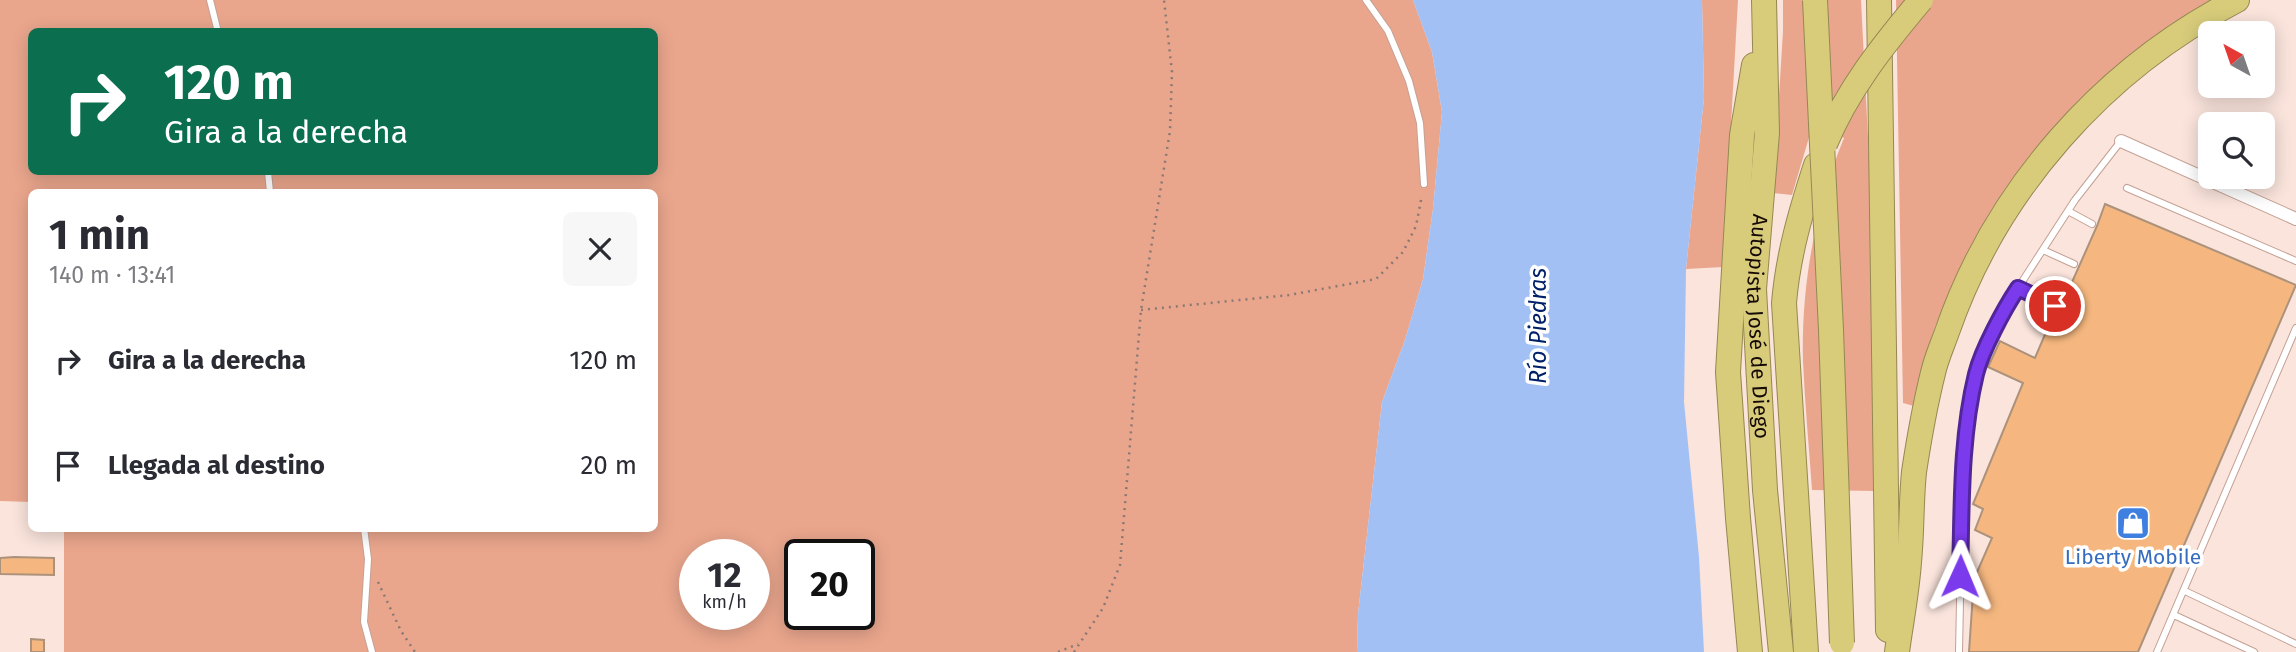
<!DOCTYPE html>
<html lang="es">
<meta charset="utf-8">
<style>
:root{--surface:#fff;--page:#f7f7f7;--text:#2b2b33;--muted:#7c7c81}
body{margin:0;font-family:"Fira Sans",sans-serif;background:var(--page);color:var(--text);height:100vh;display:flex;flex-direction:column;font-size:26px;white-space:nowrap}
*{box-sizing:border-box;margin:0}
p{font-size:23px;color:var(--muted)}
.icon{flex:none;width:38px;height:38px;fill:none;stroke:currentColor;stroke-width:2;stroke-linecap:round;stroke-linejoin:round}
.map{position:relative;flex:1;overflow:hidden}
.sheet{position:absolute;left:28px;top:189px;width:630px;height:343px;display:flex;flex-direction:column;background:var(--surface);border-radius:10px;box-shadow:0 4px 18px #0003}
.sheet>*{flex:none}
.guide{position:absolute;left:28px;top:28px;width:630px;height:147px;border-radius:10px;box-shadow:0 4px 18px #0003;background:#0b6e4f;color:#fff;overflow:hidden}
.needle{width:46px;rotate:320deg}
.controls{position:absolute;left:2198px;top:21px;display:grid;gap:14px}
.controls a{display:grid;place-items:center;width:77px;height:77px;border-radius:10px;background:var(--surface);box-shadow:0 4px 18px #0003;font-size:35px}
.speed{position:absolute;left:679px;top:539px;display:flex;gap:14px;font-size:35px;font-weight:700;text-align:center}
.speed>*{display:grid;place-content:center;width:91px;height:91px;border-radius:50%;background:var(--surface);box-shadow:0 4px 18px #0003;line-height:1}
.speed small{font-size:18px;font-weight:400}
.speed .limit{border:4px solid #111;border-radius:10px;background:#fff;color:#111}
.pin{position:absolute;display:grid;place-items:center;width:60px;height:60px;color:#fff;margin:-30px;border:4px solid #fff;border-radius:50%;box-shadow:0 2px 7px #0007}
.me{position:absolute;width:77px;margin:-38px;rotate:1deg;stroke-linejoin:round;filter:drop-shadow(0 0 5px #0008)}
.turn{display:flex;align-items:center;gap:24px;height:147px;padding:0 21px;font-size:32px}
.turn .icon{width:91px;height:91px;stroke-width:2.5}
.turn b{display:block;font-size:49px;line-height:60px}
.round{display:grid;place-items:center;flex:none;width:74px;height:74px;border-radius:10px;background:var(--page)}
.overview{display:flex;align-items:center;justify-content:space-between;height:119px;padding:0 21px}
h1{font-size:42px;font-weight:700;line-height:52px}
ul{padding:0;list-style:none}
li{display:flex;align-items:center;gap:21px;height:105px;padding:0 21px}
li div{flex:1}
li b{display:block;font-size:26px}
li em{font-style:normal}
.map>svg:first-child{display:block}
.green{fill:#eaa68d;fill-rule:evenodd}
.water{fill:#a3c0f5}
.building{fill:#f5b77f;stroke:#ac927b;stroke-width:2}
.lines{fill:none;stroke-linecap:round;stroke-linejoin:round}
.lane-casing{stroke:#c4a094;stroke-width:8}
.street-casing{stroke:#c4a094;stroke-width:14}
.highway-casing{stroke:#948852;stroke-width:26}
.path{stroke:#8a7973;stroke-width:2.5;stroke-dasharray:2 5;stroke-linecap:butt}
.lane{stroke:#fff;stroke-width:6}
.street{stroke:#fff;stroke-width:12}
.highway{stroke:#d8cc7b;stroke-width:24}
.highway-bridge-casing{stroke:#948852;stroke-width:26;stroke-linecap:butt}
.highway-bridge{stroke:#d8cc7b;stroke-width:24}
.route-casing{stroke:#51269a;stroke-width:18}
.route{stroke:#7c3aed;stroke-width:12}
.labels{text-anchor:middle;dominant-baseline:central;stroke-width:7;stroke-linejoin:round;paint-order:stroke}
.street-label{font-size:21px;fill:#160a06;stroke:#fff}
.shop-label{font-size:21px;fill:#366cbe;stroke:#fff}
.water-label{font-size:23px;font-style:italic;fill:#002068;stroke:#fff}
</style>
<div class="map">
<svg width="2296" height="652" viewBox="0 0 2296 652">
<rect width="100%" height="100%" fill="#fae4dc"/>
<path class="green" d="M0 0H1413L1432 52 1442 112 1433 209 1423 279 1405 340 1382 402 1358 614 1357 652H64V529L654 528V192H32L31 502 0 501ZM32 32H654V172H32ZM695 555H754V614H695ZM800 555H859V614H800Z
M1702 0H1738L1723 267 1686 269 1704 98Z
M1783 0H1861L1871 197 1874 491 1812 490C1809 448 1805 405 1803 362 1801 285 1815 209 1844 138L1813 124 1792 195 1773 193 1783 31Z
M1896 0H2215L2139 48 1960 270 1935 327 1914 406 1903 403Z"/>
<path class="water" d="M1413 0H1702L1704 98 1686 269 1684 402 1699 557 1704 652H1357L1358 614 1382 402 1405 340 1423 279 1433 209 1442 112 1432 52Z"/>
<path class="building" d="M2105 204 2296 285 2138 652H1969L1974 579 1992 538 1975 530 1983 509 1973 504 2023 383 1988 367 2000 341 2035 358 2049 325 2052 327 2097 226Z
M14 557 54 558V575L0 574V558Z
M31 639 44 640V652H31Z"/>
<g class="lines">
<g class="lane-casing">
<path id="lane" d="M210 0 218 32
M1366 0 1388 31 1409 81 1420 123 1424 184
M268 172 270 192
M2127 188 2296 261
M2068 211 2092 224
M2043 250 2074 264
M2018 288 2055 306
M364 528 368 559 364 622 372 652
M2185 591 2296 644
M2174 615 2254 652
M1959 652 1963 449 1976 371 2005 308 2075 200 2121 141
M2157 652 2296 328"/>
</g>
<g class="street-casing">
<path id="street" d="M2121 141 2296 219"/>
</g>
<g class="highway-casing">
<g id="highway">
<path id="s1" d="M1764 0 1767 133 1754 289 1765 490 1781 652"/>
<path d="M1879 0 1888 630"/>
<path d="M1750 652 1738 518 1728 372 1742 135 1754 65"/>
<path d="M1806 652 1784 303C1788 255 1801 211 1816 165"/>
<path d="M1897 652C1901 622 1907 592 1909 562 1912 532 1911 502 1914 472 1919 439 1925 405 1933 373 1936 359 1942 346 1947 332 1996 190 2103 69 2237 0"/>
</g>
</g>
<path class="path" d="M1141 310 1289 295 1376 279 1403 252 1416 226 1422 195
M378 582 401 631 415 652
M1058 652 1078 644
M1074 652 1103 608 1120 565 1141 310 1170 131 1172 72 1164 0"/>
<use href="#lane" class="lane"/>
<use href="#street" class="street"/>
<use href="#highway" class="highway"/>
<g class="highway-bridge-casing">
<path id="highway-bridge" d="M1815 0 1831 330 1842 643
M1825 144C1847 90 1884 44 1921 0"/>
</g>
<use href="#highway-bridge" class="highway-bridge"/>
</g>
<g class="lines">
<g class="route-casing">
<path id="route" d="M1960 576C1962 508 1960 440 1976 374 1982 350 2004 309 2018 288L2055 306"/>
</g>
<use href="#route" class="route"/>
</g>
<defs>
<g id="shop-square" transform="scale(1.75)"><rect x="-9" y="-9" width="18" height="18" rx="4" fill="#3f7fe0" stroke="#fff"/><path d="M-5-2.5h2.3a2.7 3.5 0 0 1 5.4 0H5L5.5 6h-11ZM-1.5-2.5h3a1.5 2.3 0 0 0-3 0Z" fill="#fff"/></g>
</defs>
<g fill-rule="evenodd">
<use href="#shop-square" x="2133" y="523"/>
</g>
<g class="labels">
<g class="street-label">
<text stroke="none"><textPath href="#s1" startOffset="327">Autopista José de Diego</textPath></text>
</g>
<g class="shop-label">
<text x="2133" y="557">Liberty Mobile</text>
</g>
<g class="water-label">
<text transform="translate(1538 326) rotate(-90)">Río Piedras</text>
</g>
</g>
</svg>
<div class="controls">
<a><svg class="needle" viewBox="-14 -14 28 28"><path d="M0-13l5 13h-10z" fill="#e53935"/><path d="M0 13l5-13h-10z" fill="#7c7c81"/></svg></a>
<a><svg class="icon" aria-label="search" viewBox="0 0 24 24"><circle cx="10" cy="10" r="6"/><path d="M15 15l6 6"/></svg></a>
</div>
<div class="speed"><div>12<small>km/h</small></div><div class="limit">20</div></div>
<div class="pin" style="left:2055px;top:306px;background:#d93025"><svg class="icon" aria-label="arrive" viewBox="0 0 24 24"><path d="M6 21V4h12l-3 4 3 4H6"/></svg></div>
<svg class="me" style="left:1960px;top:576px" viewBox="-20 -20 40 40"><path d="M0-17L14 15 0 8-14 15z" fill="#7c3aed" stroke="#fff" stroke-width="4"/></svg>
<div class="guide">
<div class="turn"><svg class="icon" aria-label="right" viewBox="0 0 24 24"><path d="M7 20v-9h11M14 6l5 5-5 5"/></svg><div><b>120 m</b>Gira a la derecha</div></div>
</div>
<section class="sheet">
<div class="overview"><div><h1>1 min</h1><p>140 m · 13:41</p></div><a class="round"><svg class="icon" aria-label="close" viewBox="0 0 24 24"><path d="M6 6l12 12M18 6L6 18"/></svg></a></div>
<ul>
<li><svg class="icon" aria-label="right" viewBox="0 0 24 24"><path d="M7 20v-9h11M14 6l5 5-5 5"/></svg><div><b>Gira a la derecha</b></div><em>120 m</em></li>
<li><svg class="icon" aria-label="arrive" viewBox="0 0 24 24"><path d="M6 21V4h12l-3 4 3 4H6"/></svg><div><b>Llegada al destino</b></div><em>20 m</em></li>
</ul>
</section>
</div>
